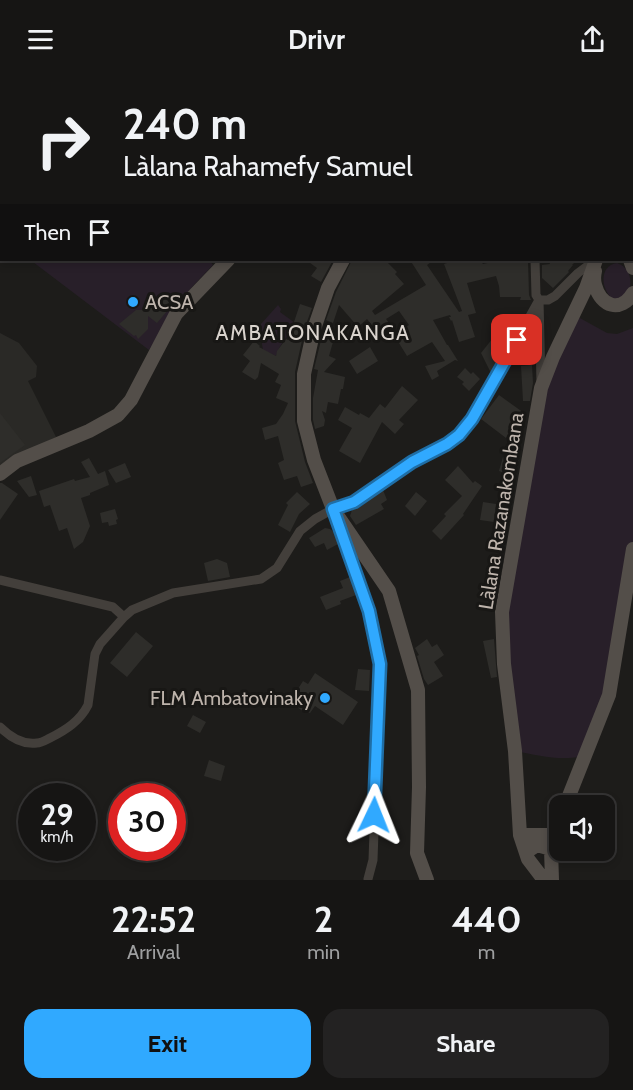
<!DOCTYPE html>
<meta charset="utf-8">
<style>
:root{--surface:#161514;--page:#232222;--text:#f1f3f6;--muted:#9e9fa0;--line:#353434;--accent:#30a9ff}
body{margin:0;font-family:Cabin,sans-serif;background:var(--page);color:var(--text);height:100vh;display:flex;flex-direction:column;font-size:22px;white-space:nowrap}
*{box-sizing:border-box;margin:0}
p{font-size:20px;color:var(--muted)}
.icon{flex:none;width:33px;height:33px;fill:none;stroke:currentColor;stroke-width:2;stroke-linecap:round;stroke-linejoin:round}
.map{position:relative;height:802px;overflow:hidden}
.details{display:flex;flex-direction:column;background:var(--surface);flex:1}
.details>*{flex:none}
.top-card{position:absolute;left:0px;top:0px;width:633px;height:183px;box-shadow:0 3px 9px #0003,0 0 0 2px var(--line);background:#161514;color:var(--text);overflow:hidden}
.controls{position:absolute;left:549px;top:717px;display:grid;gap:12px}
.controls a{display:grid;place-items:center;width:66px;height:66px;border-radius:12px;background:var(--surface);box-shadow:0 3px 9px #0003,0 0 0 2px var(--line);font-size:30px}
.speed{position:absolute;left:18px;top:705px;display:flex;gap:12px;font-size:30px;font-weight:700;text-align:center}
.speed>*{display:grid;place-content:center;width:78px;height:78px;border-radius:50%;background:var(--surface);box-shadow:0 3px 9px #0003,0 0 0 2px var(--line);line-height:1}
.speed small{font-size:15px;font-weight:400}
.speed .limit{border:9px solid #d22;background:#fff;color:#111}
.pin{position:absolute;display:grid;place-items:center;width:51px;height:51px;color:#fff;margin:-26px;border-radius:12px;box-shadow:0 3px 9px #0006}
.me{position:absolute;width:66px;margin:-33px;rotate:2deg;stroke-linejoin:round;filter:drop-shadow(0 0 4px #0008)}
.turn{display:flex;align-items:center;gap:21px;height:126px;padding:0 24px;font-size:27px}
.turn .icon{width:78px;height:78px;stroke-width:2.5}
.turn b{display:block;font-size:42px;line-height:51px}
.then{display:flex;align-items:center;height:57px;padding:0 24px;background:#0003;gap:12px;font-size:22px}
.eta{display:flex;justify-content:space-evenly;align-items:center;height:102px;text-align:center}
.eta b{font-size:36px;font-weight:800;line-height:42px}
.action{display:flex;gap:12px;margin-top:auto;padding:12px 24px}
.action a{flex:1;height:69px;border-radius:18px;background:var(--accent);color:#111;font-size:24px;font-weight:800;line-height:69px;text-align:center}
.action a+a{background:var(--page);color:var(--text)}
header{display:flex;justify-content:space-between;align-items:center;height:78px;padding:0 24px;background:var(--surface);font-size:27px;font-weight:800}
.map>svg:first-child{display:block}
.built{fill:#2a2926}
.green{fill:#281f29}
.building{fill:#2e2d2a}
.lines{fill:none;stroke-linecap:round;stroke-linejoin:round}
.street{stroke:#433f3b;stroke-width:9}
.secondary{stroke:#534e49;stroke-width:14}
.primary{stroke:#625d57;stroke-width:15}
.route-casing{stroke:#1f6ea6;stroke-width:15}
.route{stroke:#30a9ff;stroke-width:10}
.poi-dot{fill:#30a9ff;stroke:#181715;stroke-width:2}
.labels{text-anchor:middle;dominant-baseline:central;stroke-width:6;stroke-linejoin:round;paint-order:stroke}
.poi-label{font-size:20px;fill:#beb4ac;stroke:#181715;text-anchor:start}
.street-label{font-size:20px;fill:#beb4ac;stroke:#181715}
.neighbourhood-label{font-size:21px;letter-spacing:1.5px;fill:#d9d3cd;stroke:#181715}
</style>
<header><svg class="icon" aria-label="menu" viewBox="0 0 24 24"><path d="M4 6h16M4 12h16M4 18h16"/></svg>Drivr<svg class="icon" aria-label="share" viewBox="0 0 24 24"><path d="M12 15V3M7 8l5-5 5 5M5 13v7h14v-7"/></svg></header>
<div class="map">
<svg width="633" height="802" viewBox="0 0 633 802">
<rect width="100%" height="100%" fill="#1d1c1a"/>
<path class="built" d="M0 255 19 265 37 288 36 299 28 303 56 359 13 381 0 391Z"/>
<path class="green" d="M35 182H209L213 187 192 209 169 239 149 272 33 184Z
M617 185C631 190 633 204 628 216L614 222C601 213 598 188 617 185Z
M278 227 281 231 280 234 295 245C290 257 279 266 276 278L263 272 261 260 252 256Z
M578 239 607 255 617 256 633 250V466L610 610 585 678C560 683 540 678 515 673L502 534 541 310Z"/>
<path class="building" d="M306 182H333L321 204 311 198 317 190Z
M352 182H385L397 194 395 196 404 206 372 233 375 237 426 207 410 182H434L427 187 459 234 462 233 444 186 456 182H480L483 186 496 183 495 182H528L529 217 531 222H520L521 219H500L499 208 496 198 467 205 476 235 468 237 475 259 459 264 452 242 451 243 449 239H451L450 237 433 242 447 267H448L458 283 455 282 437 293 439 298 432 302 425 288 445 283 432 264 407 278 394 257 409 247 399 233 386 241 392 249 380 258 367 241 358 249 339 227 333 245 326 242 336 214Z
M548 182H577L572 187H573L568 193 569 194 553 210 542 200V187L550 186Z
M155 218 159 223 164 218 173 226 157 245 148 238V251L138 261 136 257 134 258 119 246 136 232H142Z
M300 226 312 230 305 249 295 294V343L305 384 313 405 301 409 297 398 284 402 278 385 284 382 278 358 265 362 262 350 276 346 283 336 288 325 276 320 281 307 275 304 279 296 261 285 258 299 255 302 242 294 250 283 243 277 254 263 260 268 259 269 276 278 277 273 286 261 288 262Z
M506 245 518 246 509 262H508L502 275 498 276 500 279 491 295 481 275 497 255 500 257Z
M322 258 333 264 329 278 336 281 324 294 345 299 343 311H341L338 326 328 324 326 335 322 333 325 342 324 348 315 351 313 342V320L318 292 314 291Z
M370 269 378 283 357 296 349 283Z
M532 287 533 305 530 323H523L521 288Z
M465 290 471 296 473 294 480 301 469 313 462 306 464 304 457 299Z
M402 308 418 322 399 342 404 346 395 356 382 344 360 385 339 373 352 350 338 342 345 329 359 337 360 335 369 340 380 326 385 330Z
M499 317 524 335 506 360 481 341Z
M0 335 25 367 0 385Z
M510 368 520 375 513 411 499 408 504 395 499 393 503 379 506 381Z
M89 380 98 396 105 393 109 407 90 415V417L81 420 90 448 83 464 74 471 67 450 59 453 50 427 44 429 39 413 74 401 75 403 90 399 81 384Z
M125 385 131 399 116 405 108 392Z
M458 388 473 405 475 403 482 408 463 436 464 437 441 462 432 453 446 438 444 436 462 418 445 402Z
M31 398 37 417 29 419 17 403Z
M0 405H2L18 416 0 442Z
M383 412 387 422 381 426 384 431 356 447 350 438 352 432 358 430Z
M297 414 310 426 299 436 290 454 278 447 288 427 286 425Z
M416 414 427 423 415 438 405 428Z
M483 424 496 426 494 444 480 442Z
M115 431 118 441 116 442 117 446 109 448 108 444 102 445 100 435Z
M325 450 330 451 334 454 338 466 327 472 324 465 315 469 309 460Z
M217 481 227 485 230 499 208 503 204 485Z
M350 499 356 517 340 523 341 526 326 532 320 519 343 510 340 503Z
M136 554 153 568 127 599 110 585Z
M427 561 432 569 437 566 444 577 434 584 443 598 428 607 424 601 417 578 419 577 415 570Z
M494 561 497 599 491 600 483 563Z
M358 591 370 592 369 613 355 612Z
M315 595 358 624 343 647 315 628 310 635 307 634 306 635 292 626 299 617 296 614 303 603 308 606Z
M193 637 206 644 200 655 187 648Z
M209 682 225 688 221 703 204 698Z"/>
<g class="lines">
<path class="street" d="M256 0V2
M352 0V2
M106 2 108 0
M238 2V0
M535 182 536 217 539 222 541 305
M539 222H548L555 218 578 195 594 183
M338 445 369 533 380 587 373 782 368 801
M0 502 113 529 124 539
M0 649C10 659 23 667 37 665 42 665 46 662 50 660 66 652 80 643 88 627L95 576 100 566 124 539 132 532 173 515 261 501 277 490 300 453 315 441 333 431 354 424 412 384 447 366 459 357 473 341 539 222"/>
<path class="secondary" d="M407 0V2
M545 0 547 2
M622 0V2
M589 2 591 0
M632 18 633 20
M632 141H633
M343 182 328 210 314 251 304 296V343L314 382 333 431 389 513 418 612 419 709 417 775 427 802
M630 182 633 190
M595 193C594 197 594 203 595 207 601 229 621 235 633 215
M0 396 17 383 89 353 118 337 131 322 176 236 228 182
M565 728 609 617 633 471
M520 757H549L555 754
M526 774 537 767 551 771
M544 802 528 781 520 757 515 673 504 586 502 534 541 310 553 279 586 210 596 182
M552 802 551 771 560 743"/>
<path class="primary" d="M612 0V2
M0 142 2 141"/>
</g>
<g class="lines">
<g class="route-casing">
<path id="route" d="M374 737 380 586 369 533 333 431 354 424 412 384 447 366 459 357 472 341 517 262"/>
</g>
<use href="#route" class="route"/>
</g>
<g class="poi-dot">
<circle cx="133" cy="224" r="6"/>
<circle cx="325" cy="620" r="6"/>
</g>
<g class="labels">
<g class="poi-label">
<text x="145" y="224">ACSA</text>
<text x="313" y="620" text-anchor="end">FLM Ambatovinaky</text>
</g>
<g class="street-label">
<text transform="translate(501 433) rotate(-81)">Làlana Razanakombana</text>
</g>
<g class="neighbourhood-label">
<text x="313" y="254">AMBATONAKANGA</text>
</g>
</g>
</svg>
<div class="controls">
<a><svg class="icon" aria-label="sound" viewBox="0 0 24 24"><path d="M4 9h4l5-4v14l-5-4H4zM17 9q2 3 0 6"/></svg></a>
</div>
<div class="speed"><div>29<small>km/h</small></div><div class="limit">30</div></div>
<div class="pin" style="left:517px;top:262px;background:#d93025"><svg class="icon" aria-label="arrive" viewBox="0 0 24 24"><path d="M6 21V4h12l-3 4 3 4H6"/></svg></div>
<svg class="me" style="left:374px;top:737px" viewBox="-20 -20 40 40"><path d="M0-17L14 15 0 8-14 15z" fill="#30a9ff" stroke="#fff" stroke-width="4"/></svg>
<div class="top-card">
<div class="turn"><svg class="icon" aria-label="right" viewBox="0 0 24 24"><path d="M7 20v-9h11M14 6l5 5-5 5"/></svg><div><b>240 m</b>Làlana Rahamefy Samuel</div></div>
<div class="then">Then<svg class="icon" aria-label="arrive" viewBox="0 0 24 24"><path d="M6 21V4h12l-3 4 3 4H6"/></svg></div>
</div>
</div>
<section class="details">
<div class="eta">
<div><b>22:52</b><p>Arrival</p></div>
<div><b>2</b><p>min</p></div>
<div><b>440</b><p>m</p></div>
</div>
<div class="action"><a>Exit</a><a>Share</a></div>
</section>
